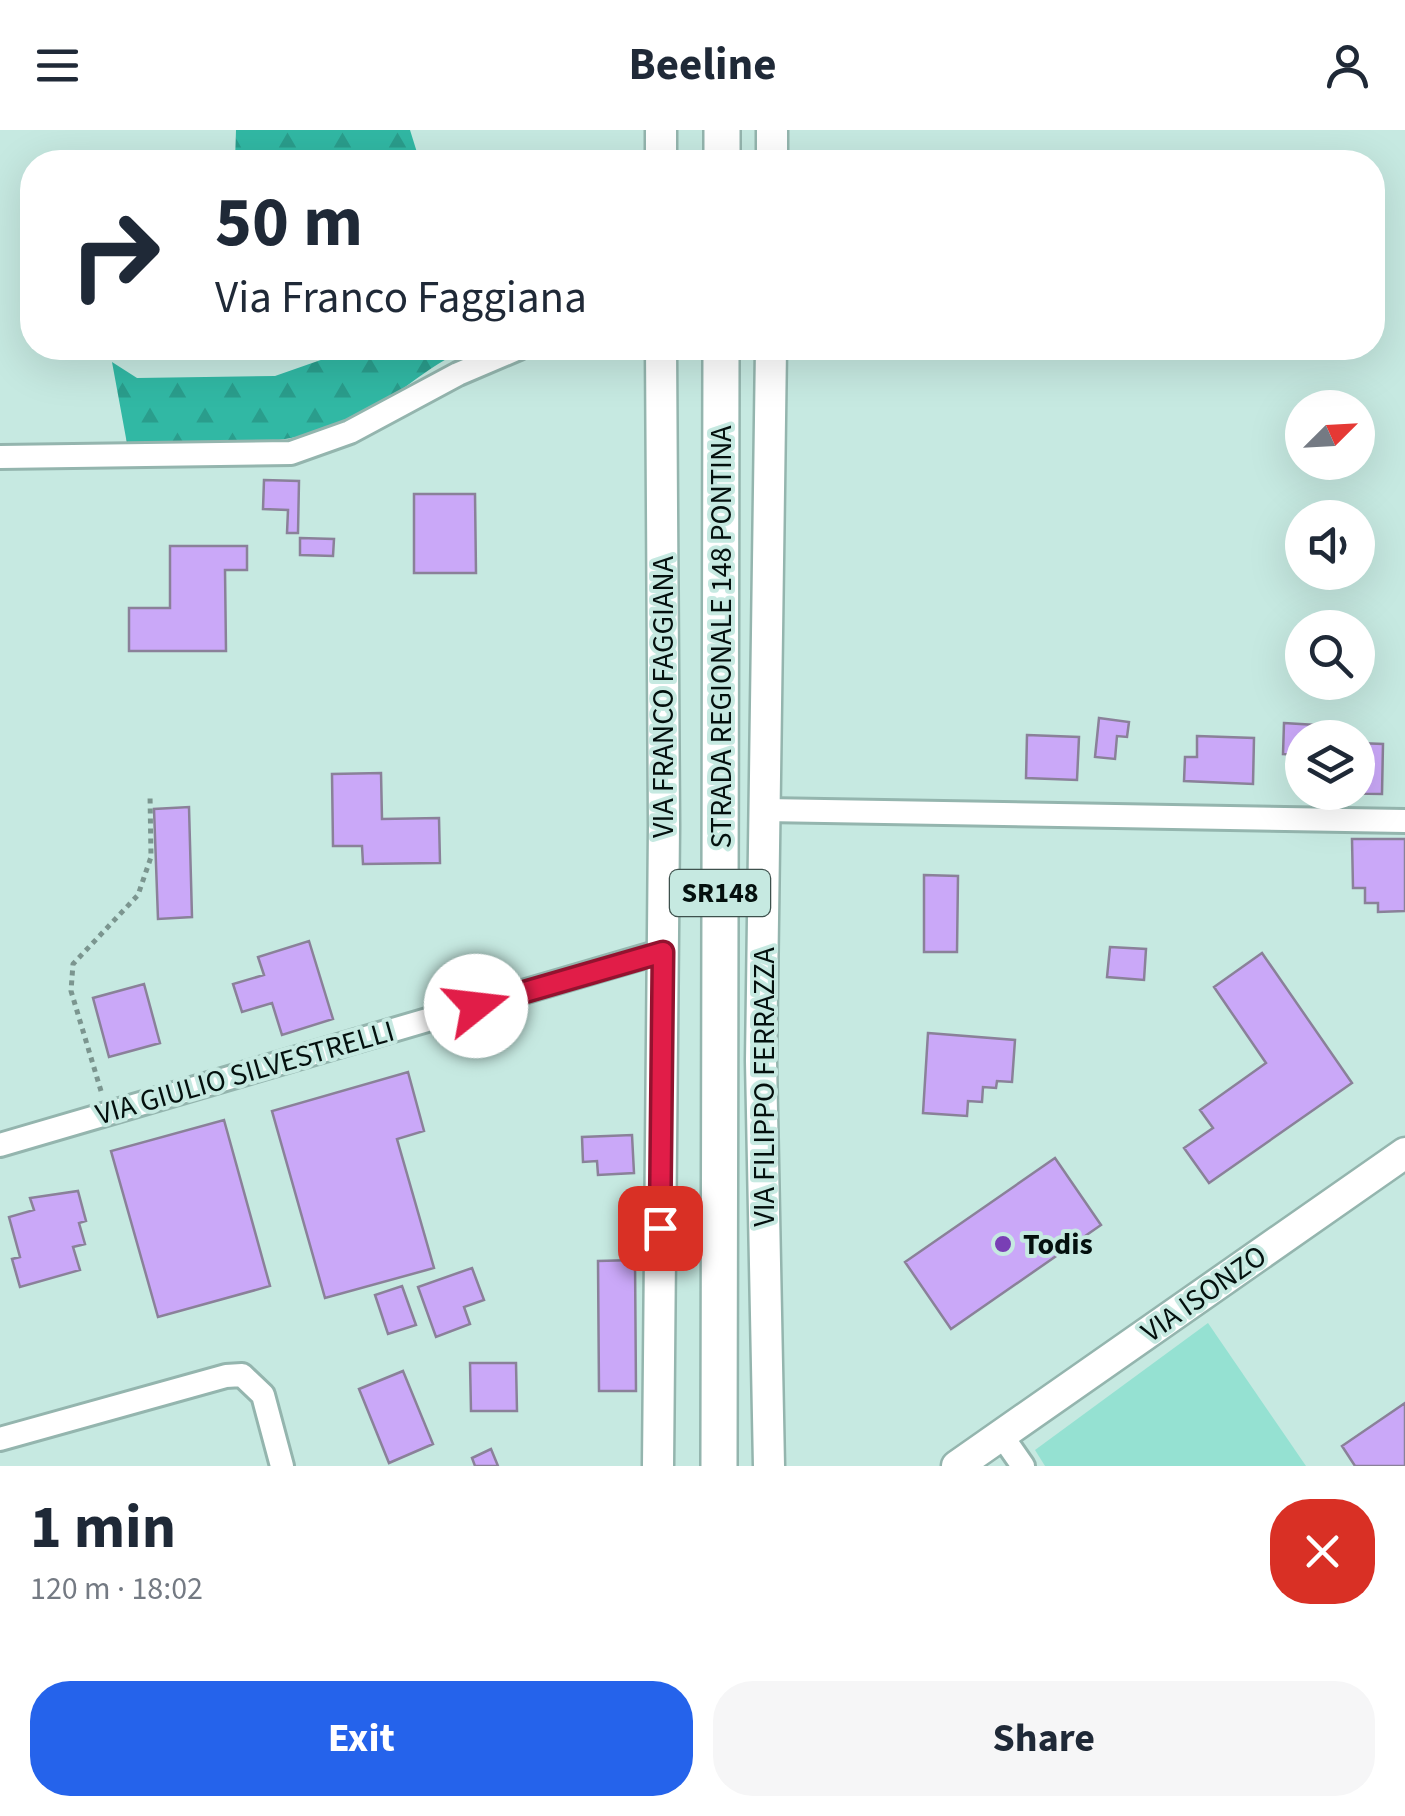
<!DOCTYPE html>
<meta charset="utf-8">
<style>
:root{--surface:#fff;--page:#f6f6f7;--text:#1f2937;--muted:#747a83;--accent:#2563eb}
body{margin:0;font-family:"Source Sans 3",sans-serif;background:var(--page);color:var(--text);height:100vh;display:flex;flex-direction:column;font-size:38px;white-space:nowrap}
*{box-sizing:border-box;margin:0}
p{font-size:32px;color:var(--muted)}
.icon{flex:none;width:55px;height:55px;fill:none;stroke:currentColor;stroke-width:2;stroke-linecap:round;stroke-linejoin:round}
.map{position:relative;height:1336px;overflow:hidden}
.drawer{display:flex;flex-direction:column;background:var(--surface);flex:1}
.drawer>*{flex:none}
.top-card{position:absolute;left:20px;top:20px;width:1365px;height:210px;border-radius:40px;box-shadow:0 10px 40px #0002;background:#fff;color:var(--text);overflow:hidden}
.needle{width:65px;rotate:66deg}
.buttons{position:absolute;left:1285px;top:260px;display:grid;gap:20px}
.buttons a{display:grid;place-items:center;width:90px;height:90px;border-radius:50%;background:var(--surface);box-shadow:0 10px 40px #0002;font-size:50px}
.pin{position:absolute;display:grid;place-items:center;width:85px;height:85px;color:#fff;margin:-42px;border-radius:20px;box-shadow:0 5px 15px #0006}
.me{position:absolute;width:110px;margin:-55px;rotate:74deg;stroke-linejoin:round;filter:drop-shadow(0 0 8px #0008)}
.turn{display:flex;align-items:center;gap:35px;height:210px;padding:0 30px;font-size:45px}
.turn .icon{width:130px;height:130px;stroke-width:2.5}
.turn b{display:block;font-size:70px;line-height:85px}
.round{display:grid;place-items:center;flex:none;width:105px;height:105px;border-radius:40px;background:var(--page)}
.headline{display:flex;align-items:center;justify-content:space-between;height:170px;padding:0 30px}
h1{font-size:60px;font-weight:700;line-height:75px}
.primary-button{display:flex;gap:20px;margin-top:auto;padding:20px 30px}
.primary-button a{flex:1;height:115px;border-radius:40px;background:var(--accent);color:#fff;font-size:40px;font-weight:700;line-height:115px;text-align:center}
.primary-button a+a{background:var(--page);color:var(--text)}
header{display:flex;justify-content:space-between;align-items:center;height:130px;padding:0 30px;background:var(--surface);font-size:45px;font-weight:700}
.map>svg:first-child{display:block}
.green{fill:#95e1d2}
.forest{fill:url(#forest-firs)}
.building{fill:#caa8f8;stroke:#8a8199;stroke-width:2.5}
.lines{fill:none;stroke-linecap:round;stroke-linejoin:round}
.street-casing{stroke:#94b5ae;stroke-width:28}
.secondary-casing{stroke:#94b5ae;stroke-width:35}
.primary-casing{stroke:#94b5ae;stroke-width:40}
.path{stroke:#7b958f;stroke-width:5;stroke-dasharray:5 5;stroke-linecap:butt}
.street{stroke:#fff;stroke-width:22}
.secondary{stroke:#fff;stroke-width:30}
.primary{stroke:#fff;stroke-width:35}
.route-casing{stroke:#92132f;stroke-width:25}
.route{stroke:#e11d48;stroke-width:18}
.poi-dot{fill:#793fb5;stroke:#c6e9e1;stroke-width:4}
.labels{text-anchor:middle;dominant-baseline:central;stroke-width:8;stroke-linejoin:round;paint-order:stroke}
.shield{fill:#c6e9e1;stroke:#3e514d;stroke-width:2.5}
.shield-label{font-size:28px;font-weight:bold;fill:#04100e}
.street-label{font-size:30px;fill:#04100e;stroke:#c6e9e1}
.poi-label{font-size:30px;font-weight:bold;fill:#04100e;stroke:#c6e9e1;text-anchor:start}
</style>
<header><svg class="icon" aria-label="menu" viewBox="0 0 24 24"><path d="M4 6h16M4 12h16M4 18h16"/></svg>Beeline<svg class="icon" aria-label="person" viewBox="0 0 24 24"><circle cx="12" cy="8" r="4"/><path d="M4 21q1-7 8-7t8 7"/></svg></header>
<div class="map">
<svg width="1405" height="1336" viewBox="0 0 1405 1336">
<defs>
<pattern id="forest-firs" width="22" height="20" patternUnits="userSpaceOnUse" patternTransform="scale(2.5)"><rect width="22" height="20" fill="#31b8a4"/><path d="M5 1l3.5 6h-7zM16 11l3.5 6h-7z" fill="#2a9d8c"/></pattern>
</defs>
<rect width="100%" height="100%" fill="#c6e9e1"/>
<path class="green" d="M1208 1193 1306 1336H1045L1035 1320Z"/>
<path class="forest" d="M236 0H410L420 32H235Z
M355 218H468C425 236 392 273 350 291 283 320 199 314 128 319L112 232 137 248 275 246Z"/>
<path class="building" d="M264 350 299 351 298 403H287L288 380 263 379Z
M414 364H475L476 443H414Z
M300 408 334 409 333 426 300 425Z
M170 416H247V440H225L226 521H129V478H170Z
M1099 588 1129 592 1127 607 1117 606 1115 629 1095 627Z
M1284 593 1316 595 1315 608H1302V625L1283 624Z
M1027 605 1079 607 1077 650 1026 648Z
M1197 606 1254 608 1253 654 1184 651 1185 627H1197Z
M1358 613 1383 614 1382 664 1325 663 1358 662Z
M381 643 382 689 439 688 440 733 363 734 362 716H333L332 644Z
M189 677 192 787 158 789 154 679Z
M1352 709H1405V781L1378 782V773H1365V758H1353Z
M924 745 958 746 957 822H924Z
M309 811 333 889 282 905 272 873 242 882 233 854 264 845 258 827Z
M1110 817 1146 819 1144 850 1107 847Z
M1262 823 1352 953 1209 1053 1184 1018 1213 998 1200 980 1266 933 1214 857Z
M144 854 160 913 109 927 93 868Z
M928 903 1015 910 1012 952 997 951 996 958 983 957 982 972 968 971 967 986 923 983Z
M408 942 424 1001 397 1009 434 1138 325 1168 272 981Z
M224 990 270 1156 158 1187 111 1021Z
M632 1005 634 1043 598 1045 597 1031 583 1032 582 1007Z
M1055 1028 1101 1095 951 1199 905 1132Z
M78 1061 86 1091 79 1093 85 1114 73 1117 80 1140 20 1157 12 1129 20 1127 9 1087 34 1080 30 1068Z
M635 1130 636 1261H599L598 1131Z
M472 1138 484 1170 464 1177 470 1194 436 1207 418 1157Z
M402 1156 416 1195 388 1204 375 1165Z
M470 1233H516L517 1281H471Z
M403 1241 433 1314 389 1333 359 1259Z
M1405 1273V1336H1355L1342 1316Z
M491 1319 498 1336H475L472 1328Z"/>
<g class="lines">
<g class="street-casing">
<path id="street" d="M0 327 291 323 350 302 458 244 519 218
M765 680 1405 691
M0 1015 663 821
M1002 1306 1023 1336
M0 1309 226 1246 242 1245 263 1265 282 1336"/>
</g>
<g class="secondary-casing">
<path id="secondary" d="M661 32V0
M772 32V0
M658 1336 664 696 661 218
M769 1336 761 931 771 218
M957 1336 1405 1023"/>
</g>
<g class="primary-casing">
<path id="primary" d="M722 32V0
M719 1336 721 218"/>
</g>
<path class="path" d="M101 961 71 861 73 834 138 765 151 727 150 664"/>
<use href="#street" class="street"/>
<use href="#secondary" class="secondary"/>
<use href="#primary" class="primary"/>
</g>
<g class="lines">
<g class="route-casing">
<path id="route" d="M476 876 663 822 660 1098"/>
</g>
<use href="#route" class="route"/>
</g>
<circle class="poi-dot" cx="1003" cy="1114" r="10"/>
<g class="labels">
<rect class="shield" x="670" y="740" width="100" height="46" rx="8"/>
<g class="shield-label">
<text x="720" y="763">SR148</text>
</g>
<g class="street-label">
<text transform="translate(721 507) rotate(-90)">STRADA REGIONALE 148 PONTINA</text>
<text transform="translate(663 567) rotate(-90)">VIA FRANCO FAGGIANA</text>
<text transform="translate(245 943) rotate(-16)">VIA GIULIO SILVESTRELLI</text>
<text transform="translate(764 957) rotate(-90)">VIA FILIPPO FERRAZZA</text>
<text transform="translate(1204 1164) rotate(-35)">VIA ISONZO</text>
</g>
<g class="poi-label">
<text x="1023" y="1114">Todis</text>
</g>
</g>
</svg>
<div class="buttons">
<a><svg class="needle" viewBox="-14 -14 28 28"><path d="M0-13l5 13h-10z" fill="#e53935"/><path d="M0 13l5-13h-10z" fill="#747a83"/></svg></a>
<a><svg class="icon" aria-label="sound" viewBox="0 0 24 24"><path d="M4 9h4l5-4v14l-5-4H4zM17 9q2 3 0 6"/></svg></a>
<a><svg class="icon" aria-label="search" viewBox="0 0 24 24"><circle cx="10" cy="10" r="6"/><path d="M15 15l6 6"/></svg></a>
<a><svg class="icon" aria-label="layers" viewBox="0 0 24 24"><path d="M12 4l9 5-9 5-9-5zM3 14l9 5 9-5"/></svg></a>
</div>
<div class="pin" style="left:660px;top:1098px;background:#d93025"><svg class="icon" aria-label="arrive" viewBox="0 0 24 24"><path d="M6 21V4h12l-3 4 3 4H6"/></svg></div>
<svg class="me" style="left:476px;top:876px" viewBox="-20 -20 40 40"><circle r="19" fill="#fff"/><path d="M0-13L10 11 0 6-10 11z" fill="#e11d48"/></svg>
<div class="top-card">
<div class="turn"><svg class="icon" aria-label="right" viewBox="0 0 24 24"><path d="M7 20v-9h11M14 6l5 5-5 5"/></svg><div><b>50 m</b>Via Franco Faggiana</div></div>
</div>
</div>
<section class="drawer">
<div class="headline"><div><h1>1 min</h1><p>120 m · 18:02</p></div><a class="round" style="background:#d93025;color:#fff"><svg class="icon" aria-label="close" viewBox="0 0 24 24"><path d="M6 6l12 12M18 6L6 18"/></svg></a></div>
<div class="primary-button"><a>Exit</a><a>Share</a></div>
</section>
